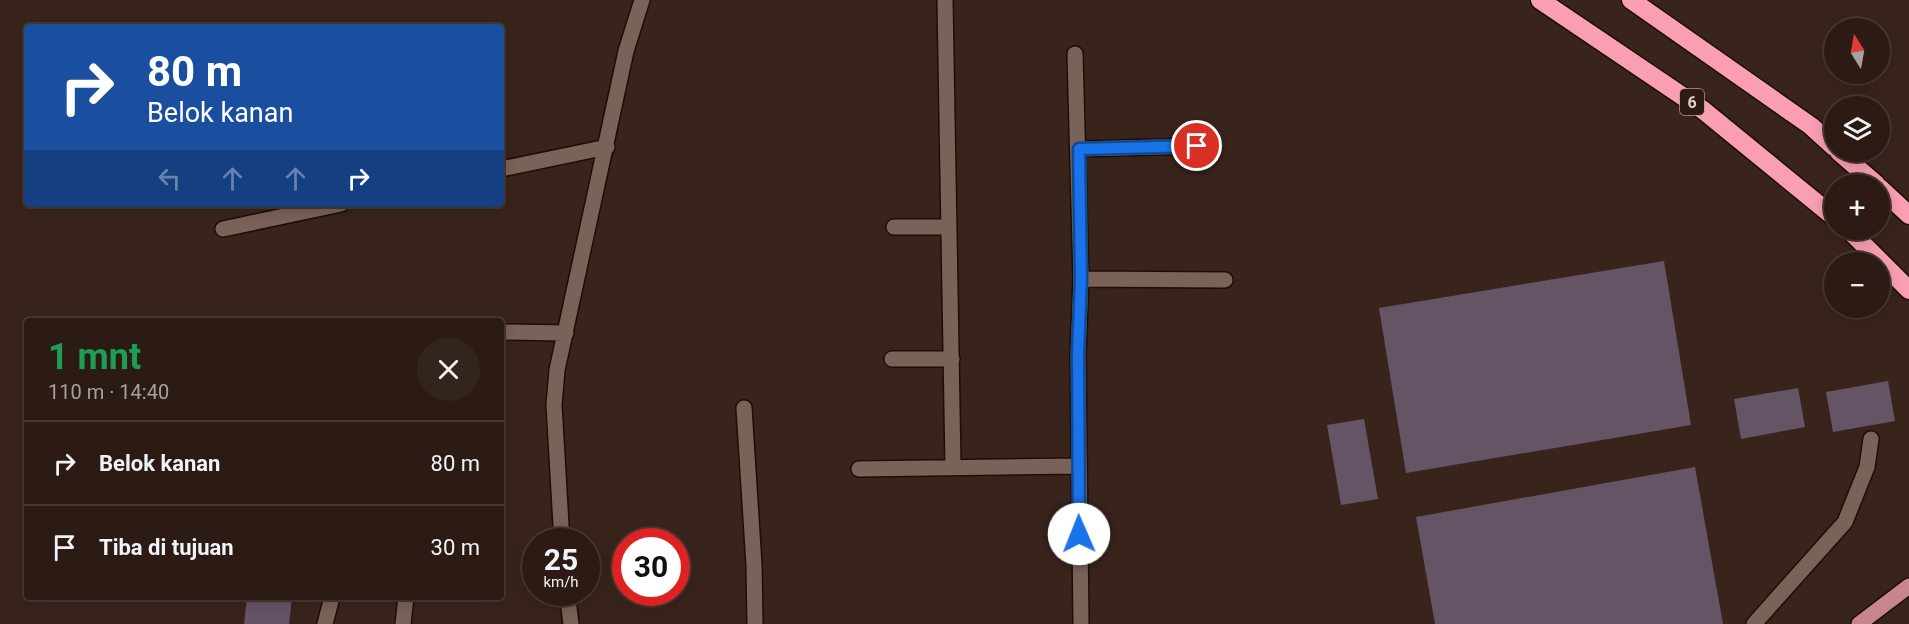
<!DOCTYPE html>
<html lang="id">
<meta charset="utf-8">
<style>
:root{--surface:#2b1b14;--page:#33241d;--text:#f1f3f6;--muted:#a6a1a0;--line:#473934}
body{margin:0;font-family:Roboto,sans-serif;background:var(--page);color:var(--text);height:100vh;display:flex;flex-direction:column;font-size:22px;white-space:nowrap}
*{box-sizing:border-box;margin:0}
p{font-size:20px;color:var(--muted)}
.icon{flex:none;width:33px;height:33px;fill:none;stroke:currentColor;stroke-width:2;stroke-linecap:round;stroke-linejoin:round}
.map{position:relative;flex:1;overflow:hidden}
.side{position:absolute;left:24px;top:318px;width:480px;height:282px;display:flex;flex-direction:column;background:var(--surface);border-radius:6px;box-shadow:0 3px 15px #0003,0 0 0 2px var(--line)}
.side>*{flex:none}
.banner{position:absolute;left:24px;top:24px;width:480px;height:183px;border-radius:6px;box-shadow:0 3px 15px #0003,0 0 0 2px var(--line);background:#1a4fa0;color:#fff;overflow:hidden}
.needle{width:39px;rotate:349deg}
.fabs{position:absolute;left:1824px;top:18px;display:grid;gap:12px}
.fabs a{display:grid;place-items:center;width:66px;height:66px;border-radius:50%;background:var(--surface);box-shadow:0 3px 15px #0003,0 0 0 2px var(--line);font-size:30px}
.speed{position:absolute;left:522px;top:528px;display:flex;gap:12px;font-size:30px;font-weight:700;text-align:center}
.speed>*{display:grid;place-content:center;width:78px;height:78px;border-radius:50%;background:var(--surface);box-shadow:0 3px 15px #0003,0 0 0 2px var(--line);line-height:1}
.speed small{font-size:15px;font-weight:400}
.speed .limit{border:9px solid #d22;background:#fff;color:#111}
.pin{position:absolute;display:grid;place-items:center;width:51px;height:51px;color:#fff;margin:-26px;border:3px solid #fff;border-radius:50%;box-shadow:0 2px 6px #0007}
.me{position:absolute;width:66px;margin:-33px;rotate:359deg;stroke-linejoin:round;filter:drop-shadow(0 0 4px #0008)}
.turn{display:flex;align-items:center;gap:21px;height:126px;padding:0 24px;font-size:27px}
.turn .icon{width:78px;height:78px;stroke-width:2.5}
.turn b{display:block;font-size:42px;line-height:51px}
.lanes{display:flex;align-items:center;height:57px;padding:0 24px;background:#0003;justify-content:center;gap:30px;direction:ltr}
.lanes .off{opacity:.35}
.round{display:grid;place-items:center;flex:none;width:63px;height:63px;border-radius:32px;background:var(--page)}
.head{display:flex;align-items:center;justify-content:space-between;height:102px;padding:0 24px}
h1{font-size:36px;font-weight:700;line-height:45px;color:#1e9e55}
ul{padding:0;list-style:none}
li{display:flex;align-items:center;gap:18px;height:84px;padding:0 24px;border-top:2px solid var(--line)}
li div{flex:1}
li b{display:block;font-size:22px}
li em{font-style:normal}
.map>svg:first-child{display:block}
.building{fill:#655466}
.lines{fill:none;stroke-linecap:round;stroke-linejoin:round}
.minor-casing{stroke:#1f0d05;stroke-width:18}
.major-casing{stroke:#1f0d05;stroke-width:18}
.highway-casing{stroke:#1f0d05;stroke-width:21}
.minor{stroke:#7b6258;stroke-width:15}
.major{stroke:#c7868f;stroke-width:15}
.highway{stroke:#fa9eb4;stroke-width:18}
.route-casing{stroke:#114b97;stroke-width:15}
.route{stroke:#1a73e8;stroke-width:10}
.labels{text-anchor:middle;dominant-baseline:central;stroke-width:6;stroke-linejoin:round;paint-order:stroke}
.shield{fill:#2e1b12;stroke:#aa9a94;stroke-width:1.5}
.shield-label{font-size:16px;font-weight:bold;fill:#dfd1cb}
</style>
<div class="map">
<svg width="1909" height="624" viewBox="0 0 1909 624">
<rect width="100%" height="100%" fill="#39241b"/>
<path class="building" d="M1664 261 1691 425 1406 473 1379 308Z
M1888 381 1895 421 1833 432 1826 392Z
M1798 388 1805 427 1741 439 1734 399Z
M1364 419 1378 499 1341 505 1327 425Z
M1695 467 1723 624H1435L1416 517Z
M247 597H292L289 624H244Z"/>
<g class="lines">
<g class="minor-casing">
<path id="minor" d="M945 0 953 466
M1075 54 1081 279 1078 353 1081 624
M1079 149 1197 146
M501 169 607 147
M894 227H948
M223 229 341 204
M1081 279 1225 280
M501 332 566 333
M892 359H952
M744 408 754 565 755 624
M859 469 1078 466
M562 542 554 405 557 370 626 51 642 0
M567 592 571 624
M325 624 332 597
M403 624 406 597
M1754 624 1845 522 1867 467 1871 439"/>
</g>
<g class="major-casing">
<path id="major" d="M1859 624 1909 586"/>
</g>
<g class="highway-casing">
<path id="highway" d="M1540 0 1703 110 1834 217
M1631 0 1811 126 1834 147
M1839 152 1876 184
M1880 188 1909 215
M1849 230 1909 290"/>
</g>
<use href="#minor" class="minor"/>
<use href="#major" class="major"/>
<use href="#highway" class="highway"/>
</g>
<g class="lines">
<g class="route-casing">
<path id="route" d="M1079 534 1078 353 1081 279 1079 149 1197 146"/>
</g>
<use href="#route" class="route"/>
</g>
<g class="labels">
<rect class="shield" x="1680" y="89" width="24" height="26" rx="4.5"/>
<g class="shield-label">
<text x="1692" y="102">6</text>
</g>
</g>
</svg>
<div class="fabs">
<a><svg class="needle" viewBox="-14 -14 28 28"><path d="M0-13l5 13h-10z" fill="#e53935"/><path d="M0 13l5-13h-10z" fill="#a6a1a0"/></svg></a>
<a><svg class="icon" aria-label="layers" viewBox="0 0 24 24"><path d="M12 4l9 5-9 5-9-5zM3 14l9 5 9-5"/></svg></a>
<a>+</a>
<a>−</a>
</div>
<div class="speed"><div>25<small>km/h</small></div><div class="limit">30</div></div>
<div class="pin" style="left:1197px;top:146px;background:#d93025"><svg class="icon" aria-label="arrive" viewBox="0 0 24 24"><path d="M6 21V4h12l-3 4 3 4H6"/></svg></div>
<svg class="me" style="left:1079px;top:534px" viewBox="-20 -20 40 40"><circle r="19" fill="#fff"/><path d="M0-13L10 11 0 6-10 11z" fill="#1a73e8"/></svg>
<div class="banner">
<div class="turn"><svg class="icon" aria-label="right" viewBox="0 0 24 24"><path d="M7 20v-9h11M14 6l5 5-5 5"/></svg><div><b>80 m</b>Belok kanan</div></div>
<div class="lanes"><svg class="icon off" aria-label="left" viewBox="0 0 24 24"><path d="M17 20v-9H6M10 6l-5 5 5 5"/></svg><svg class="icon off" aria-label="ahead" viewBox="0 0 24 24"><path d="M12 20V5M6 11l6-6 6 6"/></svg><svg class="icon off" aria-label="ahead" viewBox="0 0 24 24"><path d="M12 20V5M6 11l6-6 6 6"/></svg><svg class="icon" aria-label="right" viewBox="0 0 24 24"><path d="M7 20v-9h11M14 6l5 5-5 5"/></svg></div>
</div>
<section class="side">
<div class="head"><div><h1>1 mnt</h1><p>110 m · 14:40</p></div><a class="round"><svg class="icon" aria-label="close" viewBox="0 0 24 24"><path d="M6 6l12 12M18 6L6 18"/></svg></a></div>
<ul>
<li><svg class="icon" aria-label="right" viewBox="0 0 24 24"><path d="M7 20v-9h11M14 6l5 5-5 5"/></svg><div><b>Belok kanan</b></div><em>80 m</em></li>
<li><svg class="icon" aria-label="arrive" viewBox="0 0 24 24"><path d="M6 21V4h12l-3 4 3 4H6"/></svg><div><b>Tiba di tujuan</b></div><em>30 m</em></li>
</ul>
</section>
</div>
